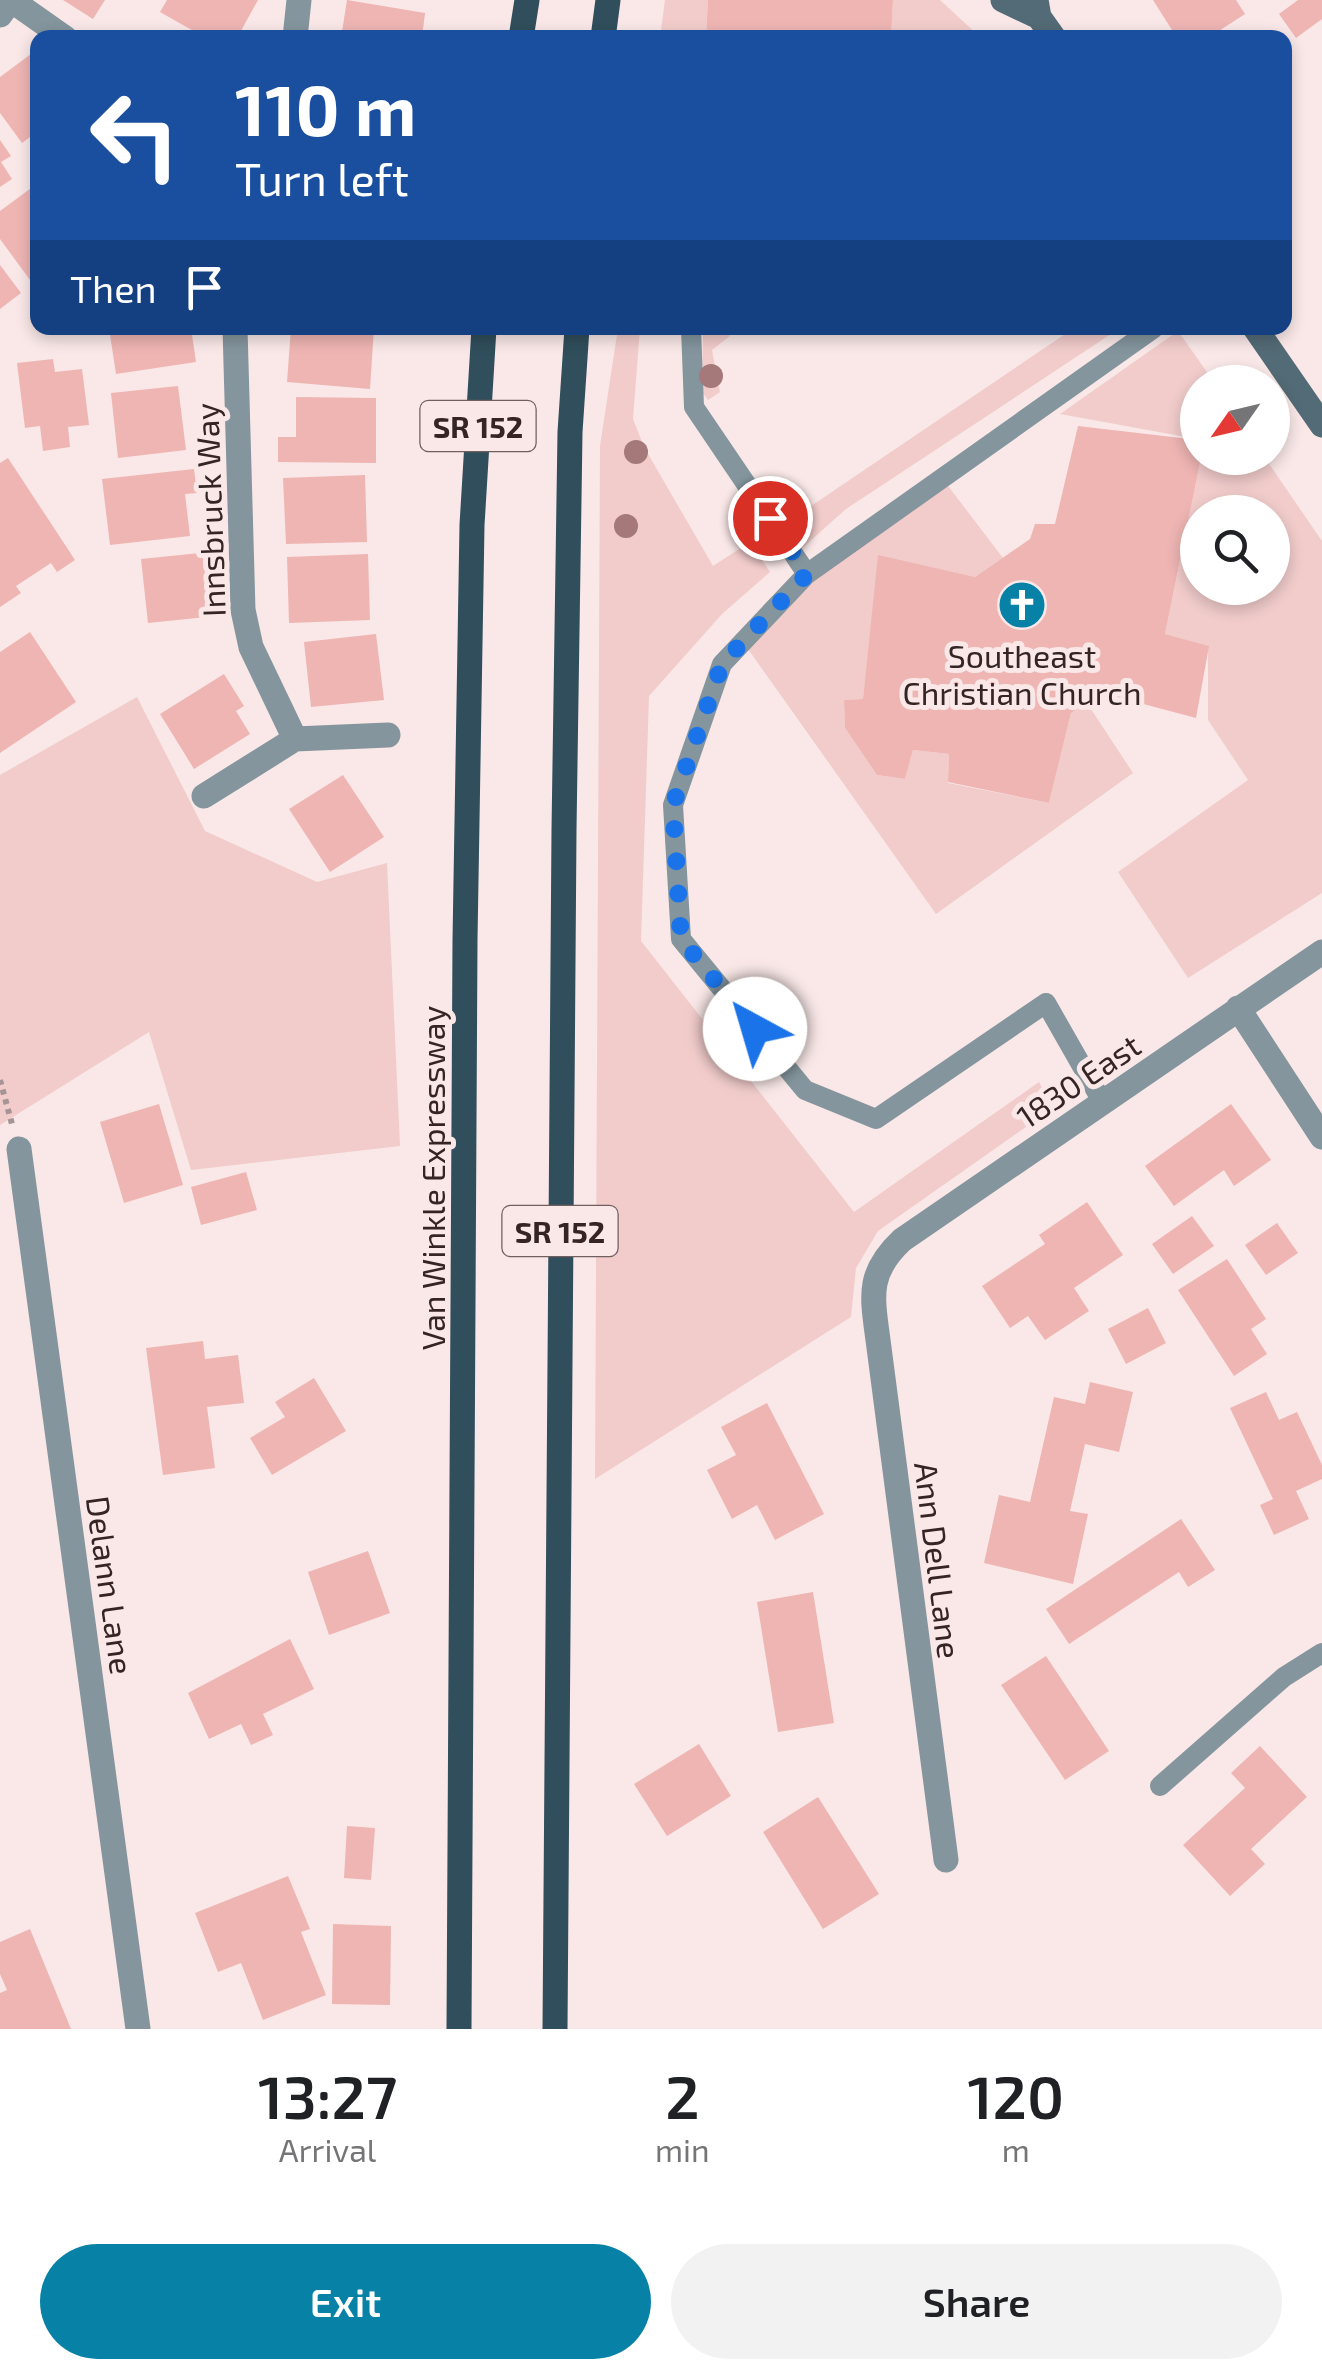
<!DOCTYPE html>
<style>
:root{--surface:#fff;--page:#f2f2f2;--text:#202124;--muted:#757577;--accent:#0881a7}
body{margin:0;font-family:"Exo 2",sans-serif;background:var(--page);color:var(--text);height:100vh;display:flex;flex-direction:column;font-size:38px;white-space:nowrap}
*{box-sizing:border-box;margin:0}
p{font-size:32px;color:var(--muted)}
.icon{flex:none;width:55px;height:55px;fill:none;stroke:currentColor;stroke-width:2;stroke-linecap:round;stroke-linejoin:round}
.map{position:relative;height:2029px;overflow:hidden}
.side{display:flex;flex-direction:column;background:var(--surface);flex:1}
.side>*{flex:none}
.hud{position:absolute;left:30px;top:30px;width:1262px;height:305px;border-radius:20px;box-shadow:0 5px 15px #0003;background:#1a4fa0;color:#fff;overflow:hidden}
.needle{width:65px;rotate:236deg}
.tools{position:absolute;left:1180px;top:365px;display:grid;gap:20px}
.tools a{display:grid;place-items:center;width:110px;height:110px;border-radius:50%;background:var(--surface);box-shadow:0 5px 15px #0003;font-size:50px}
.pin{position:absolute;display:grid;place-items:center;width:85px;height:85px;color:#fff;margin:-42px;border:5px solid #fff;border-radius:50%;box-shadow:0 2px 10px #0007}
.me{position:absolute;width:110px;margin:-55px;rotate:321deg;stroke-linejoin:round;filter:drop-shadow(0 0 8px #0008)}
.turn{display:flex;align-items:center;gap:35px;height:210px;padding:0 40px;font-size:45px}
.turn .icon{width:130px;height:130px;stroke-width:2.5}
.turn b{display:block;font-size:70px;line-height:85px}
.then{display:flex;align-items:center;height:95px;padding:0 40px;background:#0003;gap:20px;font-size:38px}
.eta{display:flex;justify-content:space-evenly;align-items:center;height:170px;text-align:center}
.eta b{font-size:60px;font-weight:600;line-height:70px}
.primary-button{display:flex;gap:20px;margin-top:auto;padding:20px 40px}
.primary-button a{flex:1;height:115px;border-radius:60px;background:var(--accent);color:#fff;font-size:40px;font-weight:600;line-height:115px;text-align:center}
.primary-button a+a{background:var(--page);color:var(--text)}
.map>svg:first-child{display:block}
.green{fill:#f1cccb;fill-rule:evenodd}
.building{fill:#eeb5b3}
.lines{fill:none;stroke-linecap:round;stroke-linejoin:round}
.path{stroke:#a69594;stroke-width:6;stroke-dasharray:5 5;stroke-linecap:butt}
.lane{stroke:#84959d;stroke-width:20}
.street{stroke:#84959d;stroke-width:25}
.secondary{stroke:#536b76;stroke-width:25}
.primary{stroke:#304e5b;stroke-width:25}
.tree{fill:#a5787a}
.route{stroke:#1a73e8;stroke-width:18;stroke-dasharray:0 32.4}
.labels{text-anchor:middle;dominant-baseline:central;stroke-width:10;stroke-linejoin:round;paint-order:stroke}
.shield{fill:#f9e8e7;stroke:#6f5f5e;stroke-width:2.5}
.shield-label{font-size:30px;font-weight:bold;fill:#342424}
.street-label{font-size:32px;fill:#342424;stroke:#f9e8e7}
.poi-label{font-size:32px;fill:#342424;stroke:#f9e8e7}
</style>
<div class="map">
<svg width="1322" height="2029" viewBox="0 0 1322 2029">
<rect width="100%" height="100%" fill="#f9e8e7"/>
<path class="green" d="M665 0H708L706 37 660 38Z
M893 0H940L980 37 891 38Z
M618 328H640L633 419 644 447 713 566 750 542 770 572 722 614 649 696 641 941 854 1212 1039 1082 1053 1108 878 1231 856 1268 851 1317 595 1479 600 446Z
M703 328H725L730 336 712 350 720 392 708 400 702 392Z
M1074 328H1120L846 509 799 551 783 525Z
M1178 331 1214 382H1198L1197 439 1060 414Z
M1201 458H1265L1322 541V893L1188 978 1118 872 1248 780 1208 720V646L1165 634ZM1198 512H1272V588H1198Z
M945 482 1003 558 975 577 879 556 863 699 844 700 845 728 877 775 905 779 913 750 949 754 948 783 1049 803 1071 713 1087 703 1133 773 936 914 743 642 807 574Z
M137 697 205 831 317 882 387 863 400 1146 191 1170 149 1032 0 1125V775Z"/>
<path class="building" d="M63 0H105L93 19Z
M167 0H258L237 38H206L160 12Z
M347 0 425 13 422 38H341Z
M708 0H893L891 38H706Z
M1153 0H1236L1245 14 1208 38 1197 30 1177 38Z
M1298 0H1322V19L1296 38 1279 14Z
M35 51 38 131 22 143 0 113V77Z
M0 140 11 156 1 162 12 179 0 187Z
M38 183V274L30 280 0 239V211Z
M0 265 21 293 0 309Z
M109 328H191L196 362 116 374Z
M291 328H374L370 389 287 382Z
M53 359 55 372 82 369 89 425 68 427 70 447 43 451 40 426 25 428 17 363Z
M178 386 186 450 118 458 111 393Z
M296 397 376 398V463L278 462V437H296Z
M1078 426 1198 440V458H1201L1165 634 1209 646 1196 718 1102 693 1071 713 1049 803 948 782 949 754 913 750 905 779 877 775 845 728 844 700 863 699 878 555 975 577 1030 539 1035 524H1055Z
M8 458 75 560 57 572 51 563 16 586 21 593 0 607V463Z
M194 469 197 493 185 494 190 536 110 545 102 479Z
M365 475 367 542 286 544 283 478Z
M210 552 216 616 148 623 141 559Z
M368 554 370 620 289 623 287 557Z
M30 632 76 702 0 753V652Z
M376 634 384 700 311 707 304 642Z
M224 674 244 706 236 711 250 734 194 769 160 714Z
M343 775 384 837 330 872 289 809Z
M159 1104 183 1185 124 1203 100 1122Z
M1231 1104 1271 1160 1234 1186 1224 1170 1174 1206 1145 1166Z
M246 1172 257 1210 201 1225 191 1187Z
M1087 1202 1123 1255 1074 1288 1089 1311 1045 1340 1028 1316 1010 1328 982 1286 1045 1244 1039 1235Z
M1192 1216 1214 1246 1173 1274 1152 1244Z
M1277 1223 1298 1253 1266 1275 1245 1245Z
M1227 1259 1266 1319 1251 1329 1267 1354 1234 1376 1178 1290Z
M1148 1308 1166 1343 1126 1364 1108 1329Z
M203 1341 205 1359 238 1355 244 1403 207 1407 215 1468 163 1475 146 1348Z
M314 1378 346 1431 272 1475 250 1438 285 1417 275 1402Z
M1090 1382 1133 1392 1119 1452 1085 1444 1070 1511 1088 1514 1073 1584 984 1563 999 1495 1030 1502 1054 1397 1085 1404Z
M1266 1392 1279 1420 1297 1412 1322 1465V1479L1296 1491 1309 1519 1274 1535 1260 1505 1273 1499 1230 1408Z
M767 1403 824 1514 775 1540 757 1505 732 1519 707 1470 736 1455 721 1427Z
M1181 1519 1215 1570 1188 1587 1179 1572 1069 1644 1046 1609Z
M368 1551 390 1613 329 1635 308 1572Z
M813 1592 834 1723 778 1732 757 1602Z
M290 1639 314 1689 263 1714 273 1735 251 1745 241 1724 209 1739 188 1693Z
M1046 1656 1109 1751 1065 1780 1001 1685Z
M699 1744 731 1796 667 1836 634 1784Z
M1260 1746 1307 1797 1251 1849 1265 1864 1230 1896 1183 1845 1245 1788 1231 1773Z
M818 1797 879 1894 823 1929 763 1832Z
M347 1826 375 1828 371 1880 344 1878Z
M288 1876 310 1929 301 1932 326 1995 263 2020 241 1963 218 1972 195 1913Z
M333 1924 391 1926 390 2005 332 2004Z
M30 1929 71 2029H0V1993L7 1990 0 1974V1942Z"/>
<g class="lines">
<path class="path" d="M0 1080 12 1124"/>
<path class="lane" d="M691 328 694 407 807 574
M1103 1103 1046 1003 876 1119 805 1090 681 939 673 805 722 664 807 574 1154 328
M1160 1786 1284 1677 1322 1653"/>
<path class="street" d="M0 15 11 0 65 38
M295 38 299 0
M235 328 243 610 251 647 295 739
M204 796 295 739 388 735
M1238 1008 1322 1137
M19 1149 138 2029
M946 1860 878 1340C872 1295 867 1273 902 1240L1322 952"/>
<path class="secondary" d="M1003 0 1039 17
M1036 0 1039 17 1054 38
M1255 328 1322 425"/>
<path class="primary" d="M521 38 527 0
M603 38 608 0
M459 2029 465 940 472 525 484 328
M555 2029 564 830 570 432 577 328"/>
</g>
<g class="tree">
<circle cx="711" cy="376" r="12"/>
<circle cx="636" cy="452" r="12"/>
<circle cx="626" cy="526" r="12"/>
</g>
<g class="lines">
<path class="route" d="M755 1029 681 939 673 805 722 664 807 574 770 518"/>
</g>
<defs>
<g id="church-disc" transform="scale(2.5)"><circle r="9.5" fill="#0881a7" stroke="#f9e8e7"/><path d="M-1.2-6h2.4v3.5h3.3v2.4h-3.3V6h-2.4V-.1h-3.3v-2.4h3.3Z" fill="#fff"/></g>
</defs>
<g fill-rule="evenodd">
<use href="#church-disc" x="1022" y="605"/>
</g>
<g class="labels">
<g class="shield">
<rect x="420.5" y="401" width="115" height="50" rx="8"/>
<rect x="502.5" y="1206" width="115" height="50" rx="8"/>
</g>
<g class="shield-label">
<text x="478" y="426">SR 152</text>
<text x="560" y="1231">SR 152</text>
</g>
<g class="street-label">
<text transform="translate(209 510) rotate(-92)">Innsbruck Way</text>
<text transform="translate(1078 1080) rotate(-34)">1830 East</text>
<text transform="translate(432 1178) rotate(-90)">Van Winkle Expressway</text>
<text transform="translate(939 1560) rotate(83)">Ann Dell Lane</text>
<text transform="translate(111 1585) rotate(82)">Delann Lane</text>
</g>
<g class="poi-label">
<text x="1022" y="655">Southeast<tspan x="1022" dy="37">Christian Church</tspan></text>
</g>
</g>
</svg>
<div class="tools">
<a><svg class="needle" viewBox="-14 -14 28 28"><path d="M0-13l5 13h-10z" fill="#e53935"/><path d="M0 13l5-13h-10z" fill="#757577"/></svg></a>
<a><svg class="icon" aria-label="search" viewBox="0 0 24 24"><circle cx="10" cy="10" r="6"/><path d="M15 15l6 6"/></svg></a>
</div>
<div class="pin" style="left:770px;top:518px;background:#d93025"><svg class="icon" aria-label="arrive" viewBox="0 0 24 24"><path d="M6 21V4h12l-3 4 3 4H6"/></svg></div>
<svg class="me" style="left:755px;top:1029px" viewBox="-20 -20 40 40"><circle r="19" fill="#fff"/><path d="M0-13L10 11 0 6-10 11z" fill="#1a73e8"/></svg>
<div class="hud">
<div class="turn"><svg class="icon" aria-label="left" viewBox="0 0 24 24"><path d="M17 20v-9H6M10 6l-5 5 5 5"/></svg><div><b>110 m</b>Turn left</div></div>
<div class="then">Then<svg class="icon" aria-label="arrive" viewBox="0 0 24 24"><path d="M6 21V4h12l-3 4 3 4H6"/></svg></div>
</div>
</div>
<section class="side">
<div class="eta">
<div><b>13:27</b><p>Arrival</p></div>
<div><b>2</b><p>min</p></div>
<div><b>120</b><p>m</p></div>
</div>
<div class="primary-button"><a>Exit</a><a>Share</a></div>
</section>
